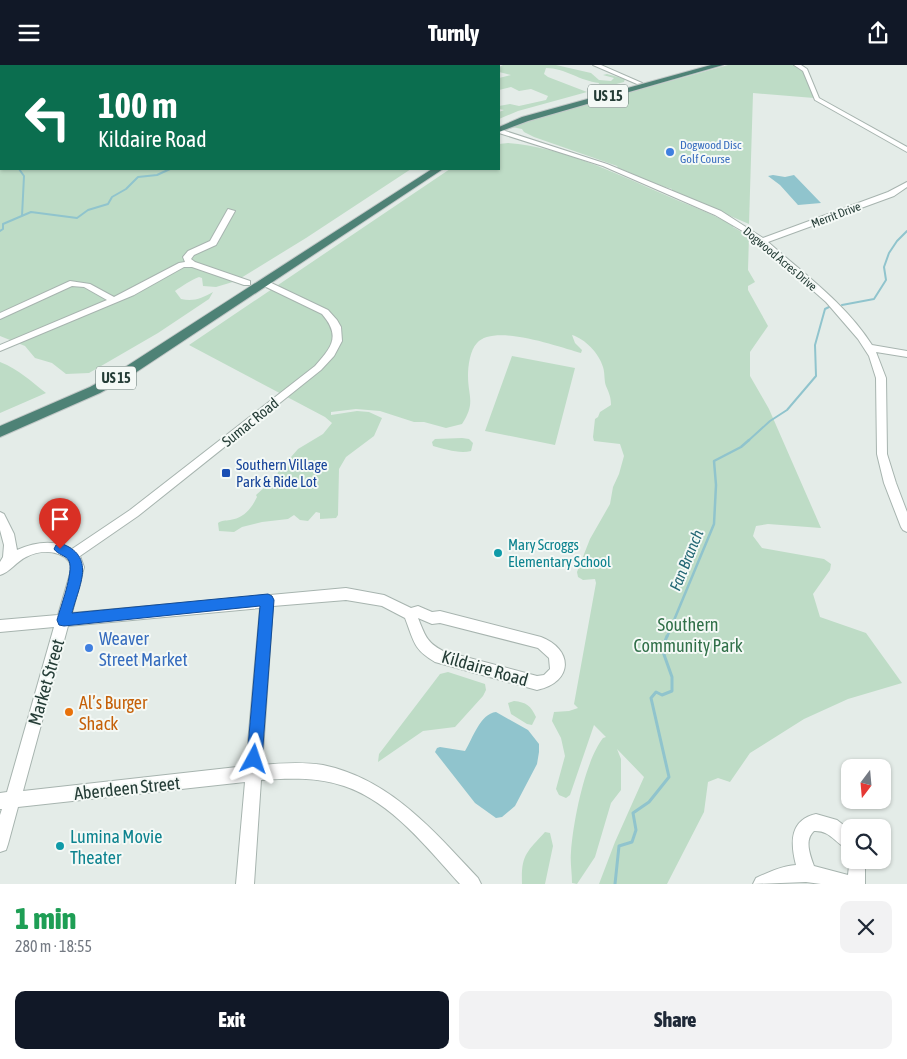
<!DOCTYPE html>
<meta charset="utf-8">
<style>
:root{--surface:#fff;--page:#f2f2f3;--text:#1f2937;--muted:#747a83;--accent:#111827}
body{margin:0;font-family:"Asap Condensed",sans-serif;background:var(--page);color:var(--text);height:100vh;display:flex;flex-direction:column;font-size:19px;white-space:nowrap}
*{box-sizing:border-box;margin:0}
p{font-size:16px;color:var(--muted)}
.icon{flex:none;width:28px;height:28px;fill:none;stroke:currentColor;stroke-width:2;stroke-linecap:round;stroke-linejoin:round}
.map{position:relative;height:819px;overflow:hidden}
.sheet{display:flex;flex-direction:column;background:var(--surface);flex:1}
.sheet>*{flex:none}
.top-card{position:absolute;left:0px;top:0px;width:500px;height:105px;box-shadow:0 1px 4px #0004;background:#0b6e4f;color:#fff;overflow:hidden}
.needle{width:32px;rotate:196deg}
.fabs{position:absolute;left:841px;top:694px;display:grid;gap:10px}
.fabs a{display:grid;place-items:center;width:50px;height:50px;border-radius:10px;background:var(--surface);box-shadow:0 1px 4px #0004;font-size:25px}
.pin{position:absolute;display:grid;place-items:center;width:42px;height:42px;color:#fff;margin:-51px -21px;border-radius:50% 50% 50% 0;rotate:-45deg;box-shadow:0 0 5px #0007}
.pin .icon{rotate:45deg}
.me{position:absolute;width:55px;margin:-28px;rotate:5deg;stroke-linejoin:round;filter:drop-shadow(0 0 4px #0008)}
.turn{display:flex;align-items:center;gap:18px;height:105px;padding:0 15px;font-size:22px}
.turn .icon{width:65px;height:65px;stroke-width:2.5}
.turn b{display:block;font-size:35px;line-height:42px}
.round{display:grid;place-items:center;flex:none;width:52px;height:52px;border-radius:10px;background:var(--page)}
.headline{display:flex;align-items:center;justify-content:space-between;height:85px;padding:0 15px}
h1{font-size:30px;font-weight:800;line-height:38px;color:#1e9e55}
.button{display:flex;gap:10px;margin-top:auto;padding:10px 15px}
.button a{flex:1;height:58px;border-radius:10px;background:var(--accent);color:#fff;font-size:20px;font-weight:800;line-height:58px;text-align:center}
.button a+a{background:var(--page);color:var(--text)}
header{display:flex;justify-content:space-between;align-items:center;height:65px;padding:0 15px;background:var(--accent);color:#fff;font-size:22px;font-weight:800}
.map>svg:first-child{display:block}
.green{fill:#bedcc6}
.water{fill:#90c4cd}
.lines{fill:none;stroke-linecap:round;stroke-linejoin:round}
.stream-far3{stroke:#90c4cd;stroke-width:1}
.stream-far2{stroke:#90c4cd;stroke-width:2}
.stream-far1{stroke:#90c4cd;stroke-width:2.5}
.stream{stroke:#90c4cd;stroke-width:3}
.minor-casing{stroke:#a7b4af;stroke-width:2}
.trunk-casing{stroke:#c2c8c7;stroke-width:2}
.minor{fill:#fff;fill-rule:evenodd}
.trunk{fill:#4e8276;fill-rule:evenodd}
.route{fill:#1a73e8;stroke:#114b97}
.shop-dot{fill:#3f7fe0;stroke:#f4f9f6;stroke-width:2}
.transit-dot{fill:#1a4fb4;stroke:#f4f9f6;stroke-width:2}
.culture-dot{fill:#0f9aa8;stroke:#f4f9f6;stroke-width:2}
.food-dot{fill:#e8710a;stroke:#f4f9f6;stroke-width:2}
.labels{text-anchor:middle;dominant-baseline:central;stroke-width:4;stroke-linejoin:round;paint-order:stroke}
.far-shop-label{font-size:12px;fill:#366cbe;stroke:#f4f9f6;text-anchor:start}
.far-street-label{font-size:12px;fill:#243c36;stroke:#f4f9f6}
.shield{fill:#f4f9f6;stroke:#627570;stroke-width:1}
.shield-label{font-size:14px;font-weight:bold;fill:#243c36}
.street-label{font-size:15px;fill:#243c36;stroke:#f4f9f6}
.transit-label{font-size:15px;fill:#164399;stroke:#f4f9f6;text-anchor:start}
.culture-label{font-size:15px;fill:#0d838f;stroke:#f4f9f6;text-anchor:start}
.water-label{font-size:16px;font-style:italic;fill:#236774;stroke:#f4f9f6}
.near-park-label{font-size:18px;fill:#317049;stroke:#f4f9f6}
.near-shop-label{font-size:18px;fill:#366cbe;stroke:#f4f9f6;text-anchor:start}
.near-street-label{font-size:18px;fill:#243c36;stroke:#f4f9f6}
.near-food-label{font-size:18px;fill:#c56008;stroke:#f4f9f6;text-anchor:start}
.near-culture-label{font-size:18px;fill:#0d838f;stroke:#f4f9f6;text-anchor:start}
</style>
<header><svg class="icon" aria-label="menu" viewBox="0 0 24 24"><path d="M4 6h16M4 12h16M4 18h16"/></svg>Turnly<svg class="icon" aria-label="share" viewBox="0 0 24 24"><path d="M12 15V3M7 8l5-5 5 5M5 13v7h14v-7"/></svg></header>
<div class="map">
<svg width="907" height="819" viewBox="0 0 907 819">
<rect width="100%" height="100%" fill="#e4ece8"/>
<path class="green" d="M503 0H556L591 8 599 15 611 16 614 13 603 10 607 9 625 14 624 17 601 23 598 21 599 18C580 16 565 3 546 3L544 9 548 12 587 27 518 46 499 54V47L504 45 499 44V41L510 39 519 41 546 35 548 31 531 24 519 26 511 22 499 25V13L511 10 499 7V2Z
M728 0H795L807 7 814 33 753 28 749 159 672 126V124C656 120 637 110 618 103L617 101 534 72 524 67 522 64 512 62 545 51Z
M0 57 1 104H411L306 173 236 216 216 222 203 221 202 213 199 212C191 215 182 221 175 226L181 234C194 237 202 233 213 227L209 234 158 268 89 308 66 309 52 298 35 293 25 281 0 271Z
M508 78C562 82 615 108 663 129 686 139 710 148 733 160V162L749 171 748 205 755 217 748 221V225L768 261 750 287V311L769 344 821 463 768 459 756 461 753 471 762 483 824 494 831 499 830 505 813 529 820 552 866 568 902 618 848 634 804 654 750 688 730 717 718 713 708 717 704 747 667 819H599L615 777 644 712 617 684 621 694V725L611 738 595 792 577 819 572 818C572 808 570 797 571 787 573 757 585 696 603 673L606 672 594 660 570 730 566 733 559 730 556 724 565 691 561 673 552 656 554 647 569 646 578 643 574 639 596 518 595 514 583 515 578 512 577 507 590 474 610 439 613 422 619 409 624 391 620 379 594 376 593 372 595 354 598 352 600 347 611 340C611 332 609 328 606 321 604 316 605 308 603 302 599 288 585 274 572 270L575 278 582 285 581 288C559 282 494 258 477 278 470 285 468 301 468 311 468 331 476 338 462 359L446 363 424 357H414L380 346 356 344 331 347V350L357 346 369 347 382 353 374 371 346 392 339 404 338 450 336 453 320 454V448L316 447 308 456 300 455 294 450 288 454 262 457 242 462 234 467 219 466 218 458C222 455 225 456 230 455 244 453 251 444 257 432L256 430 277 411 278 407 298 384 323 369 332 358 325 352 189 280 450 104H499V79Z
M512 291 575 303 555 380 485 366Z
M0 297C20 305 29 315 46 328L0 348Z
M462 373 469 374 473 378 471 386C459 389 445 384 433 381L432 377 435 374Z
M448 607 485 619 486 625 483 631 455 662 423 666 378 697 379 689 440 609Z
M514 636C526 637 531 641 536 652L532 660 527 659 511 649 508 638Z
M545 767 550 768 553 781 545 819H522C521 790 526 788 545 767Z"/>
<path class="water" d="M773 110 785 112 794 110 821 138 798 140 780 120 768 111Z
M496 647 528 665 539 679V687L537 699 515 741 502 752 496 753 475 738 435 687 437 683 440 682 465 686C473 673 480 649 496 647Z"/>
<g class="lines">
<path class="stream-far3" d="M375 1 378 0"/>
<path class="stream-far2" d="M19 104 24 111 22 151
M0 166 3 164V159L31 147 77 153 88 145 108 139 112 132 126 124 138 112 157 110 170 104
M842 240 874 234 886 215 884 202 889 188 897 176 907 166
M748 376 770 356 787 345 816 311 815 280 825 244 829 242"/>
<path class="stream-far1" d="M667 572 714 459 716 420 714 396 741 382 749 375"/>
<path class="stream" d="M615 819 619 781 632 777 636 765 633 748 649 737 669 712 651 633 656 627 662 630 672 626V612L662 584 667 571"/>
<g class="minor-casing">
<path id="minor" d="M58 0H68L69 1H60Z
M593 0H601L642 18 637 19Z
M794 0H801L807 4 819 33 907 82V87L815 35 803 6Z
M499 64 607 99 721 146 763 173 888 127 907 117V122L894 131 768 177C804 209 846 239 872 280L907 286V292L876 287 886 313 887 389 896 418 907 447V467L903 465 901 462 884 418 877 389 876 313 869 291 858 274 826 237 759 178 746 168 715 150 603 101 499 68Z
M228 144 235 146 216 180 194 190 191 194 195 197 250 216V220H244L192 202H184L134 230 0 286V280L107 235 84 222 72 221 0 254V248L70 216 90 219 114 232 179 198 185 197 183 192 188 186 210 176Z
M265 215 328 245 337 255 341 262 342 276 334 291 321 305 138 451 80 491 84 502 72 548 346 523 384 530 411 543 418 541 432 547 440 546 541 572C573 584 574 617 537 625L435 597C413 584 414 576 405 553L382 541 346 535 273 541 262 700C282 698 303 697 323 700 390 714 433 765 478 813L481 819H460C427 783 392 737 344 721 317 712 289 713 261 715L254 819H236L245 717 18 742 8 779 6 785 0 787V750L2 744H0V728L7 727 54 562 0 567V555L58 550 72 502C65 484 41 484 26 492 16 497 10 507 0 510V497L3 492 4 480 0 465V447L4 449 14 469 17 485C35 477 54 474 72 484L130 445 315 301C332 282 341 271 322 249L262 220 261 218ZM260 543 246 701 23 726 68 561ZM418 553 432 559 440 558 538 583 549 593 550 604 544 610 537 611 443 586C426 577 425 570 418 553Z
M816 749 837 755 850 765V785C836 780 831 765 814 766 804 775 810 790 814 801L848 810 850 792V795H865V819H821L806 817 753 819 756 813C769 807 782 801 796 800 790 777 790 755 816 749Z"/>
</g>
<g class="trunk-casing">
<path id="trunk" d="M711 0H723L528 56 499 67V62L522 52Z
M432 104H443L129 312 100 328 0 372V361L90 322 119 306Z"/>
</g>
<use href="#minor" class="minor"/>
<use href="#trunk" class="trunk"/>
</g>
<path class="route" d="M60 478C97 491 79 520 72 548L268 529 272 531 274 535 262 694 260 700 254 702 249 700 247 694 260 541 64 561 59 560 57 555C60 543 74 507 69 496 66 490 58 490 54 484L56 480Z"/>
<g class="shop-dot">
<circle cx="670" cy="87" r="5"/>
<circle cx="89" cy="583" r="5"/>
</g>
<rect class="transit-dot" x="221" y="403" width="10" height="10" rx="2.5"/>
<g class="culture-dot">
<circle cx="498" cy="488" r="5"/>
<circle cx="60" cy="781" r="5"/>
</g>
<circle class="food-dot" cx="69" cy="647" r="5"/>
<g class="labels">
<g class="far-shop-label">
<text x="680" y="80">Dogwood Disc<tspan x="680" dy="14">Golf Course</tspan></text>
</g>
<g class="far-street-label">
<text transform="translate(836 150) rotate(-21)">Merrit Drive</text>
<text transform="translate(780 194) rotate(40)">Dogwood Acres Drive</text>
</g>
<g class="shield">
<rect x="588" y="19.5" width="40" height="23" rx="4"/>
<rect x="96" y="301.5" width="40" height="23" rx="4"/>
</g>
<g class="shield-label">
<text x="608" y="31">US 15</text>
<text x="116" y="313">US 15</text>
</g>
<g class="street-label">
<text transform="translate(250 357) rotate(-39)">Sumac Road</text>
</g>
<g class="transit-label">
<text x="236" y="399">Southern Village<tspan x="236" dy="17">Park &amp; Ride Lot</tspan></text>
</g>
<g class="culture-label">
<text x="508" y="479">Mary Scroggs<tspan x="508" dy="17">Elementary School</tspan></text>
</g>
<g class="water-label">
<text transform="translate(686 495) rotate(-68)">Fan Branch</text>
</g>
<g class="near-park-label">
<text x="688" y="559">Southern<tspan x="688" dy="21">Community Park</tspan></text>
</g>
<g class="near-shop-label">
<text x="99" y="573">Weaver<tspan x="99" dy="21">Street Market</tspan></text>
</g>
<g class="near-street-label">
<text transform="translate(485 603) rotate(16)">Kildaire Road</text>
<text transform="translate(46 617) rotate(-74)">Market Street</text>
<text transform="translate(127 723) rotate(-6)">Aberdeen Street</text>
</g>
<g class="near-food-label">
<text x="79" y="637">Al’s Burger<tspan x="79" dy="21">Shack</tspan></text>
</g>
<g class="near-culture-label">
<text x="70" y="771">Lumina Movie<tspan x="70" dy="21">Theater</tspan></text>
</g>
</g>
</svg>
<div class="fabs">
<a><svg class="needle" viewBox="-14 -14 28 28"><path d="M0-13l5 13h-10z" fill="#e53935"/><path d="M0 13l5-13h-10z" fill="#747a83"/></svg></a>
<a><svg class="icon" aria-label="search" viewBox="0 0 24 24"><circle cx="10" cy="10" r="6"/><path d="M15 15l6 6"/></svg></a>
</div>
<div class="pin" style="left:60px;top:484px;background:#d93025"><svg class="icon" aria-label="arrive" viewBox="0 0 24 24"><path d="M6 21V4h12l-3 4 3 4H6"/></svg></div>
<svg class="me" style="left:254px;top:694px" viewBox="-20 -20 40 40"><path d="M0-17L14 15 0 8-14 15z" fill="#1a73e8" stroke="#fff" stroke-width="4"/></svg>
<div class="top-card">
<div class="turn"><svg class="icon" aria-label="left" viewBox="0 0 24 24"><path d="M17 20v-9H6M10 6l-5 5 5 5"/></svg><div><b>100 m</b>Kildaire Road</div></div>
</div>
</div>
<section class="sheet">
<div class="headline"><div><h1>1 min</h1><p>280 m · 18:55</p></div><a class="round"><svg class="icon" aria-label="close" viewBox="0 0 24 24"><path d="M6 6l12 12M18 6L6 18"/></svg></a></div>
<div class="button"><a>Exit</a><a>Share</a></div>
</section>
